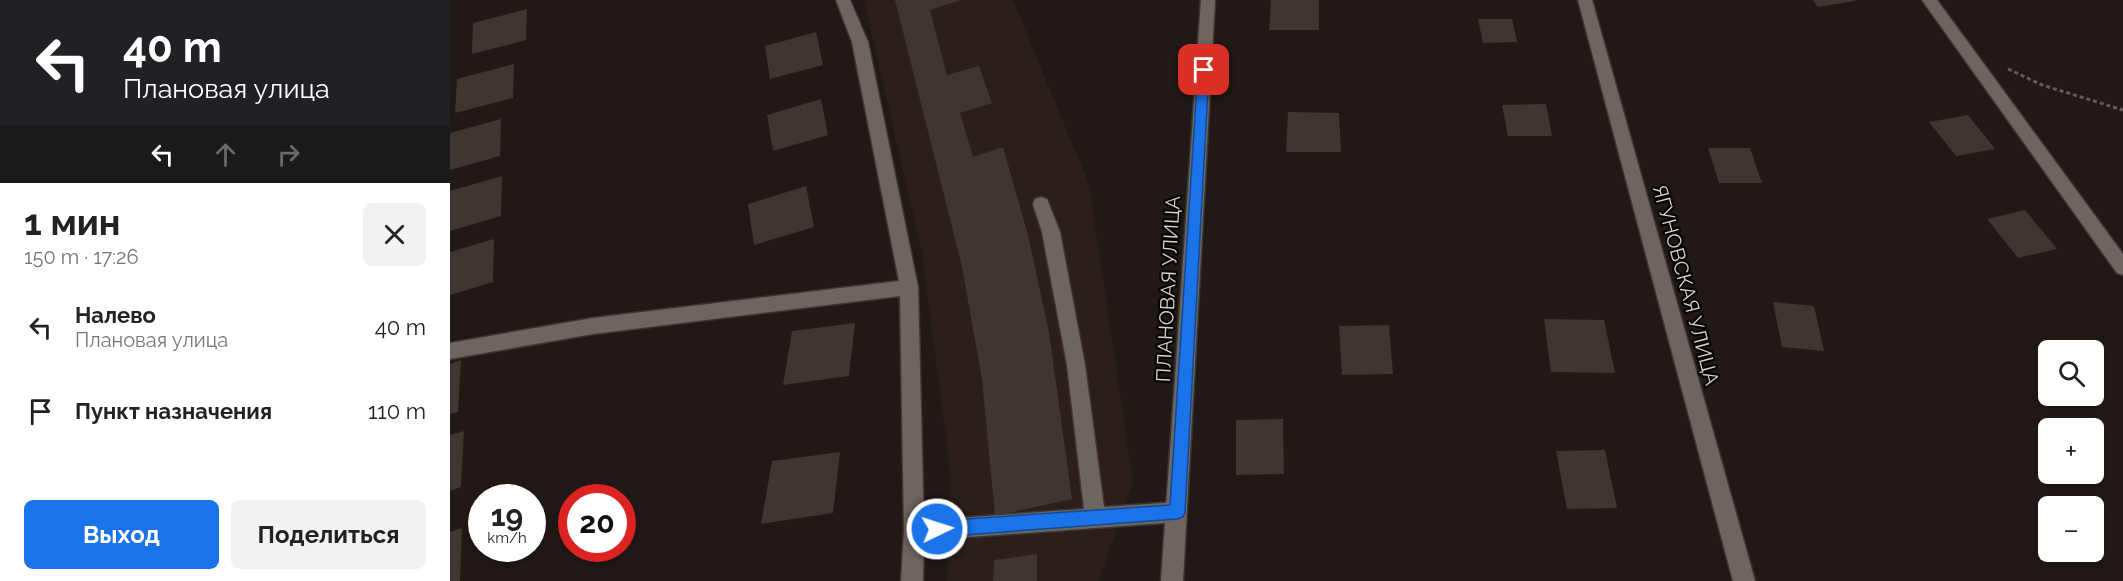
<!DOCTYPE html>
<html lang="ru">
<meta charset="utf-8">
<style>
:root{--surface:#fff;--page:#f2f2f2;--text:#222;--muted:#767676;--accent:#1a73e8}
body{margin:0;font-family:Raleway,sans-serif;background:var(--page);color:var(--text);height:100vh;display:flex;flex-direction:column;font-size:22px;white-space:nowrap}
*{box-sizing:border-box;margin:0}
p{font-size:20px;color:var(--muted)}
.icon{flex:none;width:33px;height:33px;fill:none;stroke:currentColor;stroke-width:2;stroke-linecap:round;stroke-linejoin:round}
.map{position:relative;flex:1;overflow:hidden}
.panel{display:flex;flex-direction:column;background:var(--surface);width:450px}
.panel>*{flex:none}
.hud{background:#202124;color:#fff;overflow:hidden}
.fabs{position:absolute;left:1588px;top:340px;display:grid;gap:12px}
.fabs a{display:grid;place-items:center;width:66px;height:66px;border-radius:9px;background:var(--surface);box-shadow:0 3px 9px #0003;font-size:30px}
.speed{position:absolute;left:18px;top:484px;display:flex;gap:12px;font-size:30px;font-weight:700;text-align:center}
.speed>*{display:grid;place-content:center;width:78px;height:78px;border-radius:50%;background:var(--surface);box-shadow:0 3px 9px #0003;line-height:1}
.speed small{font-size:15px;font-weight:400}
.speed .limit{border:9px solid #d22;background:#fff;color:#111}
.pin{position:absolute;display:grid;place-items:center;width:51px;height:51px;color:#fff;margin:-26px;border-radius:12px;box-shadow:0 3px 9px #0006}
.me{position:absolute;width:66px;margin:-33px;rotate:86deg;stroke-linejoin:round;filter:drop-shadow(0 0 4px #0008)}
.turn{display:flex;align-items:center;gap:21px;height:126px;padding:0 24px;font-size:27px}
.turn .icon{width:78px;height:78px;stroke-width:2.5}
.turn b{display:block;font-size:42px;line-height:51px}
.lanes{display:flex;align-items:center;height:57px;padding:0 24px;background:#0003;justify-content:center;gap:30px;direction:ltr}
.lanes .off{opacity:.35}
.round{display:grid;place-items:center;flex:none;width:63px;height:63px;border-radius:9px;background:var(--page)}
.head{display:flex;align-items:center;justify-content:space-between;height:102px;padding:0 24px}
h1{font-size:36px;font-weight:700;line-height:45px}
.button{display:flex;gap:12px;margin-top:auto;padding:12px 24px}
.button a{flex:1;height:69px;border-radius:9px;background:var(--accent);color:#fff;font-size:24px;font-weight:700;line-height:69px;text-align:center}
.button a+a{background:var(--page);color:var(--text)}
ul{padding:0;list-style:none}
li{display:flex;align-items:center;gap:18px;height:84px;padding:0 24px}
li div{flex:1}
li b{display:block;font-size:22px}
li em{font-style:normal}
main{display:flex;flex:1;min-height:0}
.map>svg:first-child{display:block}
.built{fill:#2c1e18}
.building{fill:#3f3632}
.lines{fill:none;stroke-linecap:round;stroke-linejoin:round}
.lane-casing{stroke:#3b3634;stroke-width:3}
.street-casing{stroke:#3b3634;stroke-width:3}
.path{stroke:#625c58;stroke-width:3;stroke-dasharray:4 3;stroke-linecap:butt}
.lane{fill:#6e6560;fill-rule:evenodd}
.street{fill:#6e6560;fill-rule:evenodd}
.route{fill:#1a73e8;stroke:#114b97;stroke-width:1.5}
.labels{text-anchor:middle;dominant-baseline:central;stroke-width:4.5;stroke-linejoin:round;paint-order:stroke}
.street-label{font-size:20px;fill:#d8d3d0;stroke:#080504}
</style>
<main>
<section class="panel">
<div class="hud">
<div class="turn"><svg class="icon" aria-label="left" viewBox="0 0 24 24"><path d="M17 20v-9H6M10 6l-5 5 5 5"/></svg><div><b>40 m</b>Плановая улица</div></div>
<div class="lanes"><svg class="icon" aria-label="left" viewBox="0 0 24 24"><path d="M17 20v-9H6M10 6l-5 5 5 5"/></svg><svg class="icon off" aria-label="ahead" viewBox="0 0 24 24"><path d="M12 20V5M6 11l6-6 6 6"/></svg><svg class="icon off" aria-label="right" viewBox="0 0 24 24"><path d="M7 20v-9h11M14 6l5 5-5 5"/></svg></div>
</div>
<div class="head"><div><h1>1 мин</h1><p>150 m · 17:26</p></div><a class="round"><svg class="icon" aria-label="close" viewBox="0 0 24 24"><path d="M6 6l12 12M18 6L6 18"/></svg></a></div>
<ul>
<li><svg class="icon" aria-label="left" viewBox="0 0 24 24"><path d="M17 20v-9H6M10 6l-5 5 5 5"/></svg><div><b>Налево</b><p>Плановая улица</p></div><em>40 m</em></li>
<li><svg class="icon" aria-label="arrive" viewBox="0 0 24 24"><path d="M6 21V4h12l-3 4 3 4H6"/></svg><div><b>Пункт назначения</b></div><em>110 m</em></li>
</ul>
<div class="button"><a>Выход</a><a>Поделиться</a></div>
</section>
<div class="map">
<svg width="1673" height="581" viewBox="0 0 1673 581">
<rect width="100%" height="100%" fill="#201915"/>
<path class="built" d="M414 0H563L639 184 683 481 649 581H497L501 477 472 253Z"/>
<path class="building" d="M445 0H511L480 10 497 75 529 66 542 103 510 113 523 157 553 147 578 235 599 332 622 499 545 516 532 379 512 267Z
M821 0H869V30H819Z
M1363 0H1405V1L1368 7Z
M77 9 76 40 22 54 23 23Z
M1028 19H1062L1067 42 1033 43Z
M366 32 373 65 320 79 315 46Z
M64 64 63 98 5 113 7 79Z
M371 99 378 135 323 151 317 115Z
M1096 104 1102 136H1058L1052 105Z
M838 112 889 113 891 152H836Z
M1518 115 1545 149 1506 156 1479 122Z
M51 119 50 156 0 170V133Z
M1258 148H1300L1312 183H1269Z
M52 176 51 216 0 231V191Z
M356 186 364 227 304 245 298 204Z
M1575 210 1607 249 1568 258 1537 219Z
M44 239 43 282 0 295V252Z
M1323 302 1364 306 1374 351 1332 347Z
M1094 319 1154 320 1165 373 1101 372Z
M405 323 399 376 333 385 342 331Z
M939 325 943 374 892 375 889 326Z
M11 360 8 412 0 414V364Z
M833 419 834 474 786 475V420Z
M14 431 11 487 0 491V435Z
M1155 450 1167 508 1117 509 1106 451Z
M390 452 383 513 311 524 322 461Z
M12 528 10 581H0V532Z
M587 554V581H543L544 560Z"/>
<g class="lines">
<g class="lane-casing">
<path id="lane" d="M591 197 597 199 610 232 635 365 654 507 727 502 734 505 737 512 734 519 727 522 464 541 457 538 454 531 457 524 464 521 634 509 617 365 592 232 583 204 585 199Z"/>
</g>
<g class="street-casing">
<path id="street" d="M386 0H400L418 42 468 287 474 531 473 581H451L454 531 450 296 143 334 0 359V343L143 318 449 281 402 42Z
M751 0H765L733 581H711Z
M1128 0H1142L1305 581H1283Z
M1472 0H1487L1673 254V275L1667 273Z"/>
</g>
<path class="path" d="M1558 69 1592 85 1673 110"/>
<use href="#lane" class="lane"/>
<use href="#street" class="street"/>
</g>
<path class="route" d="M754 65 759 70 735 512 733 517 727 519 487 537 481 535 479 529 481 524 487 521 720 505 748 70Z"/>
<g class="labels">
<g class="street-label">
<text transform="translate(1236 285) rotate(75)">ЯГУНОВСКАЯ УЛИЦА</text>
<text transform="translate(718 289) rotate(-87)">ПЛАНОВАЯ УЛИЦА</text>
</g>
</g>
</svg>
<div class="fabs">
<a><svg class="icon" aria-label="search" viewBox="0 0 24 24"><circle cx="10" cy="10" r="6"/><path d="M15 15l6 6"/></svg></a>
<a>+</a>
<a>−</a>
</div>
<div class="speed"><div>19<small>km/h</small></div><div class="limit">20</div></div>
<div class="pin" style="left:754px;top:70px;background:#d93025"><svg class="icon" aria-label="arrive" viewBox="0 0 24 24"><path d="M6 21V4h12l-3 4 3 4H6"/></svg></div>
<svg class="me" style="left:487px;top:529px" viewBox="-20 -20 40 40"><circle r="17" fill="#1a73e8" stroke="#fff" stroke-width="3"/><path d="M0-11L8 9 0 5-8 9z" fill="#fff"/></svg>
</div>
</main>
